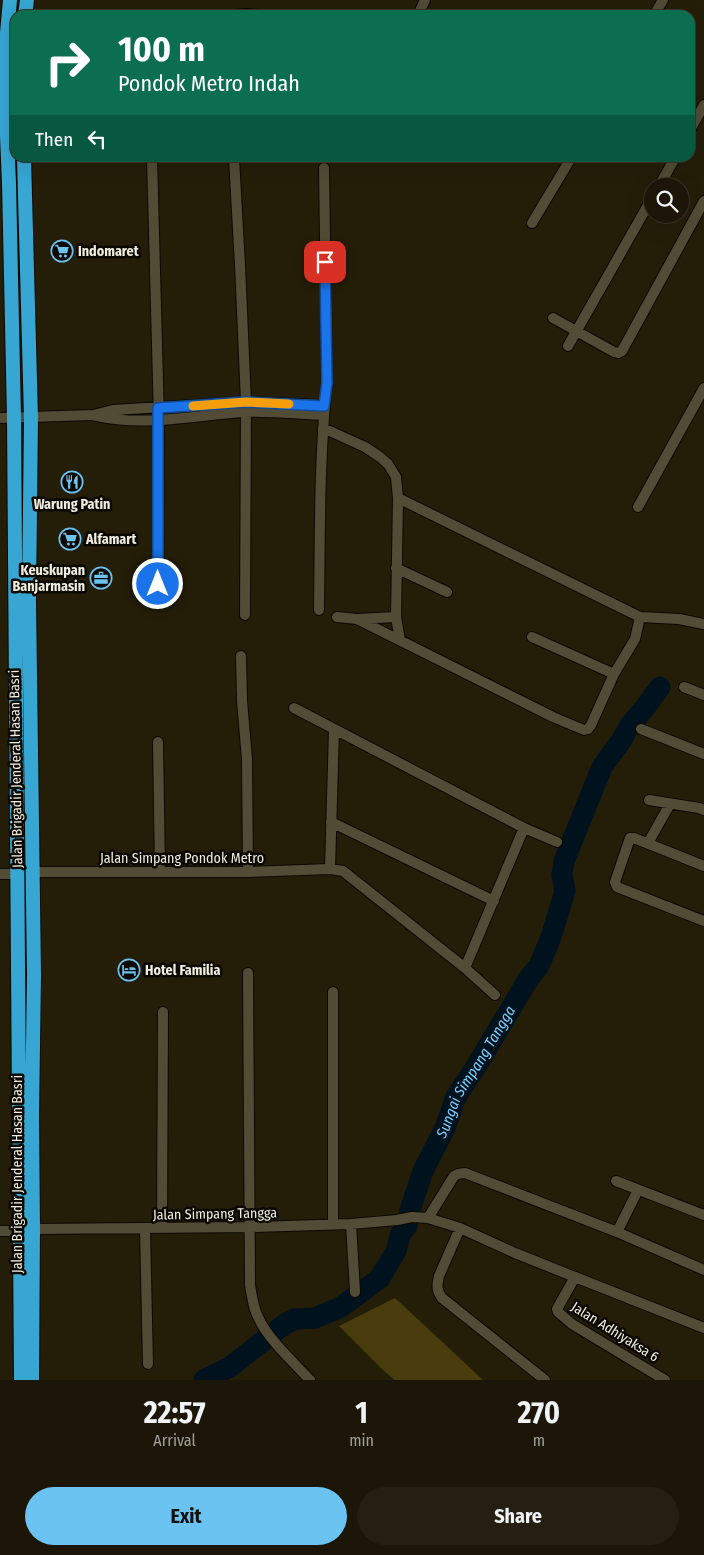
<!DOCTYPE html>
<style>
:root{--surface:#1b1607;--page:#241f11;--text:#f1f3f6;--muted:#a09f9b;--line:#393528;--accent:#6bc3f2}
body{margin:0;font-family:"Fira Sans Condensed",sans-serif;background:var(--page);color:var(--text);height:100vh;display:flex;flex-direction:column;font-size:19px;white-space:nowrap}
*{box-sizing:border-box;margin:0}
p{font-size:16px;color:var(--muted)}
.icon{flex:none;width:28px;height:28px;fill:none;stroke:currentColor;stroke-width:2;stroke-linecap:round;stroke-linejoin:round}
.map{position:relative;height:1380px;overflow:hidden}
.panel{display:flex;flex-direction:column;background:var(--surface);flex:1}
.panel>*{flex:none}
.guide{position:absolute;left:10px;top:10px;width:685px;height:152px;border-radius:15px;box-shadow:0 5px 20px #0002,0 0 0 1px var(--line);background:#0b6e4f;color:#fff;overflow:hidden}
.tools{position:absolute;left:644px;top:178px;display:grid;gap:10px}
.tools a{display:grid;place-items:center;width:45px;height:45px;border-radius:50%;background:var(--surface);box-shadow:0 5px 20px #0002,0 0 0 1px var(--line);font-size:25px}
.pin{position:absolute;display:grid;place-items:center;width:42px;height:42px;color:#fff;margin:-21px;border-radius:10px;box-shadow:0 2px 8px #0006}
.me{position:absolute;width:55px;margin:-28px;rotate:0deg;stroke-linejoin:round;filter:drop-shadow(0 0 4px #0008)}
.turn{display:flex;align-items:center;gap:18px;height:105px;padding:0 25px;font-size:22px}
.turn .icon{width:65px;height:65px;stroke-width:2.5}
.turn b{display:block;font-size:35px;line-height:42px}
.then{display:flex;align-items:center;height:48px;padding:0 25px;background:#0003;gap:10px;font-size:19px}
.eta{display:flex;justify-content:space-evenly;align-items:center;height:85px;text-align:center}
.eta b{font-size:30px;font-weight:700;line-height:35px}
.cta{display:flex;gap:10px;margin-top:auto;padding:10px 25px}
.cta a{flex:1;height:58px;border-radius:30px;background:var(--accent);color:#111;font-size:20px;font-weight:700;line-height:58px;text-align:center}
.cta a+a{background:var(--page);color:var(--text)}
.map>svg:first-child{display:block}
.green{fill:#493d0e}
.lines{fill:none;stroke-linecap:round;stroke-linejoin:round}
.river{stroke:#00121e;stroke-width:21}
.minor-casing{stroke:#0d0800;stroke-width:12}
.trunk-casing{stroke:#0d0800;stroke-width:16}
.minor{stroke:#524c36;stroke-width:10}
.trunk{stroke:#37a6d3;stroke-width:14}
.route-casing{stroke:#114b97;stroke-width:12}
.route{stroke:#1a73e8;stroke-width:9}
.slow{stroke:#f59e0b;stroke-width:9}
.labels{text-anchor:middle;dominant-baseline:central;stroke-width:5;stroke-linejoin:round;paint-order:stroke}
.poi-label{font-size:14px;font-weight:bold;fill:#f0ede0;stroke:#0b0802;text-anchor:start}
.street-label{font-size:14px;fill:#f0ede0;stroke:#0b0802}
.water-label{font-size:15px;font-style:italic;fill:#7bd0fd;stroke:#0b0802}
</style>
<div class="map">
<svg width="704" height="1380" viewBox="0 0 704 1380">
<rect width="100%" height="100%" fill="#241e09"/>
<path class="green" d="M395 1298 483 1380H395L384 1371 339 1326Z"/>
<g class="lines">
<path class="river" id="s1" d="M204 1380 230 1367 285 1324 295 1319 315 1318 341 1307 380 1278 396 1251 401 1233 407 1226 410 1210 423 1171 445 1128 456 1097 477 1065 529 978 539 966 551 937 565 891 562 875 564 861 602 767 621 741 630 725 644 709 660 687"/>
<g class="minor-casing">
<path id="minor" d="M236 15 246 14 259 15
M418 15 425 0
M654 15 663 0
M690 130 704 105
M152 158 159 419 158 602
M234 158 240 265 246 402 245 615
M659 186 675 158
M532 223 571 158
M553 318 614 352 618 353 622 351 704 201
M568 346 652 198
M96 416C144 427 195 415 244 412 270 411 298 414 324 415
M0 418 93 415 113 410 246 402 324 405
M323 428 365 447 380 457 388 464 396 477 398 498 396 617 400 640
M398 498 640 617 679 619 704 624
M638 507 704 388
M396 568 447 592
M319 610C320 535 319 459 327 383L324 168
M337 617 357 619 553 717 584 730 588 729 591 725 614 674 635 639 640 617
M358 619 396 617
M532 637 614 674
M241 656 242 701 247 759 248 872
M684 687 704 695
M294 708 524 828 557 842
M334 729 330 869 343 871 465 968 495 995
M641 729 704 754
M158 742 160 871
M649 800 699 808 704 810
M331 822 494 901
M648 843 670 804
M704 866 634 838H630L615 882 617 887 704 921
M33 872H248L330 869
M0 874H19
M465 968 524 828
M248 973 250 1285C252 1296 253 1309 259 1319 268 1339 295 1364 310 1380
M616 1181 704 1215
M428 1218 454 1176 458 1174 465 1173 617 1232 704 1270
M333 1224V992
M351 1224 355 1292
M162 1228 163 1012
M460 1228 439 1276C437 1284 436 1290 442 1298L545 1380
M33 1229 250 1227 351 1224 397 1220 412 1217 428 1218 460 1228 515 1253 575 1277 704 1328
M145 1229 148 1364
M0 1231H21
M617 1232 638 1190
M575 1277 557 1309 558 1312 572 1324 665 1380"/>
</g>
<g class="trunk-casing">
<path id="trunk" d="M10 0 4 66 9 183 14 418 21 1380
M25 15 27 0
M24 158 31 418 29 599 34 975 32 1116 33 1229 32 1380"/>
</g>
<use href="#minor" class="minor"/>
<use href="#trunk" class="trunk"/>
</g>
<g class="lines">
<g class="route-casing">
<path id="route" d="M158 584V408L246 402 324 406 327 383 325 262"/>
</g>
<use href="#route" class="route"/>
<path class="slow" d="M193 406 246 402 289 404"/>
</g>
<defs>
<g id="supermarket-ring" transform="scale(1.125)"><circle r="9.5" fill="#0b0802" stroke="#6bc3f2" stroke-width="1.5"/><path d="M-6-5.5h2.5l.6 2H6L4.5 2H-2.5L-4.4-4H-6ZM-1.5 3.2a1.3 1.3 0 1 0 .1 0ZM3 3.2a1.3 1.3 0 1 0 .1 0Z" fill="#6bc3f2"/></g>
<g id="restaurant-ring" transform="scale(1.125)"><circle r="9.5" fill="#0b0802" stroke="#6bc3f2" stroke-width="1.5"/><path d="M-5-6h1v4h1v-4h1v4h1v-4h1v5L-1.5 .5V6h-2V.5L-5-1ZM5-6V6H3V1.5H1.5Q1.5-4 5-6Z" fill="#6bc3f2"/></g>
<g id="office-ring" transform="scale(1.125)"><circle r="9.5" fill="#0b0802" stroke="#6bc3f2" stroke-width="1.5"/><path d="M-6-3h4V-5.5h4V-3h4V5H-6ZM-1-4.5V-3h2v-1.5ZM-6 0V1H6V0Z" fill="#6bc3f2"/></g>
<g id="hotel-ring" transform="scale(1.125)"><circle r="9.5" fill="#0b0802" stroke="#6bc3f2" stroke-width="1.5"/><path d="M-6-4.5h1.5V1H6V5H4.5V3h-9V5H-6ZM-4 0a1.8 1.8 0 1 1 3.6 0ZM.5 0V-2.5h3Q6-2.5 6 0Z" fill="#6bc3f2"/></g>
</defs>
<g fill-rule="evenodd">
<use href="#supermarket-ring" x="62" y="251"/>
<use href="#restaurant-ring" x="72" y="482"/>
<use href="#supermarket-ring" x="70" y="539"/>
<use href="#office-ring" x="101" y="578"/>
<use href="#hotel-ring" x="129" y="970"/>
</g>
<g class="labels">
<g class="poi-label">
<text x="78" y="251">Indomaret</text>
<text x="72" y="504" text-anchor="middle">Warung Patin</text>
<text x="86" y="539">Alfamart</text>
<text x="85" y="570" text-anchor="end">Keuskupan<tspan x="85" dy="16">Banjarmasin</tspan></text>
<text x="145" y="970">Hotel Familia</text>
</g>
<g class="street-label">
<text transform="translate(16 769) rotate(-91)">Jalan Brigadir Jenderal Hasan Basri</text>
<text x="182" y="858">Jalan Simpang Pondok Metro</text>
<text transform="translate(17 1174) rotate(-90)">Jalan Brigadir Jenderal Hasan Basri</text>
<text transform="translate(215 1214) rotate(-1)">Jalan Simpang Tangga</text>
<text transform="translate(615 1332) rotate(32)">Jalan Adhiyaksa 6</text>
</g>
<g class="water-label">
<text stroke="none"><textPath href="#s1" startOffset="436">Sungai Simpang Tangga</textPath></text>
</g>
</g>
</svg>
<div class="tools">
<a><svg class="icon" aria-label="search" viewBox="0 0 24 24"><circle cx="10" cy="10" r="6"/><path d="M15 15l6 6"/></svg></a>
</div>
<div class="pin" style="left:325px;top:262px;background:#d93025"><svg class="icon" aria-label="arrive" viewBox="0 0 24 24"><path d="M6 21V4h12l-3 4 3 4H6"/></svg></div>
<svg class="me" style="left:158px;top:584px" viewBox="-20 -20 40 40"><circle r="17" fill="#1a73e8" stroke="#fff" stroke-width="3"/><path d="M0-11L8 9 0 5-8 9z" fill="#fff"/></svg>
<div class="guide">
<div class="turn"><svg class="icon" aria-label="right" viewBox="0 0 24 24"><path d="M7 20v-9h11M14 6l5 5-5 5"/></svg><div><b>100 m</b>Pondok Metro Indah</div></div>
<div class="then">Then<svg class="icon" aria-label="left" viewBox="0 0 24 24"><path d="M17 20v-9H6M10 6l-5 5 5 5"/></svg></div>
</div>
</div>
<section class="panel">
<div class="eta">
<div><b>22:57</b><p>Arrival</p></div>
<div><b>1</b><p>min</p></div>
<div><b>270</b><p>m</p></div>
</div>
<div class="cta"><a>Exit</a><a>Share</a></div>
</section>
